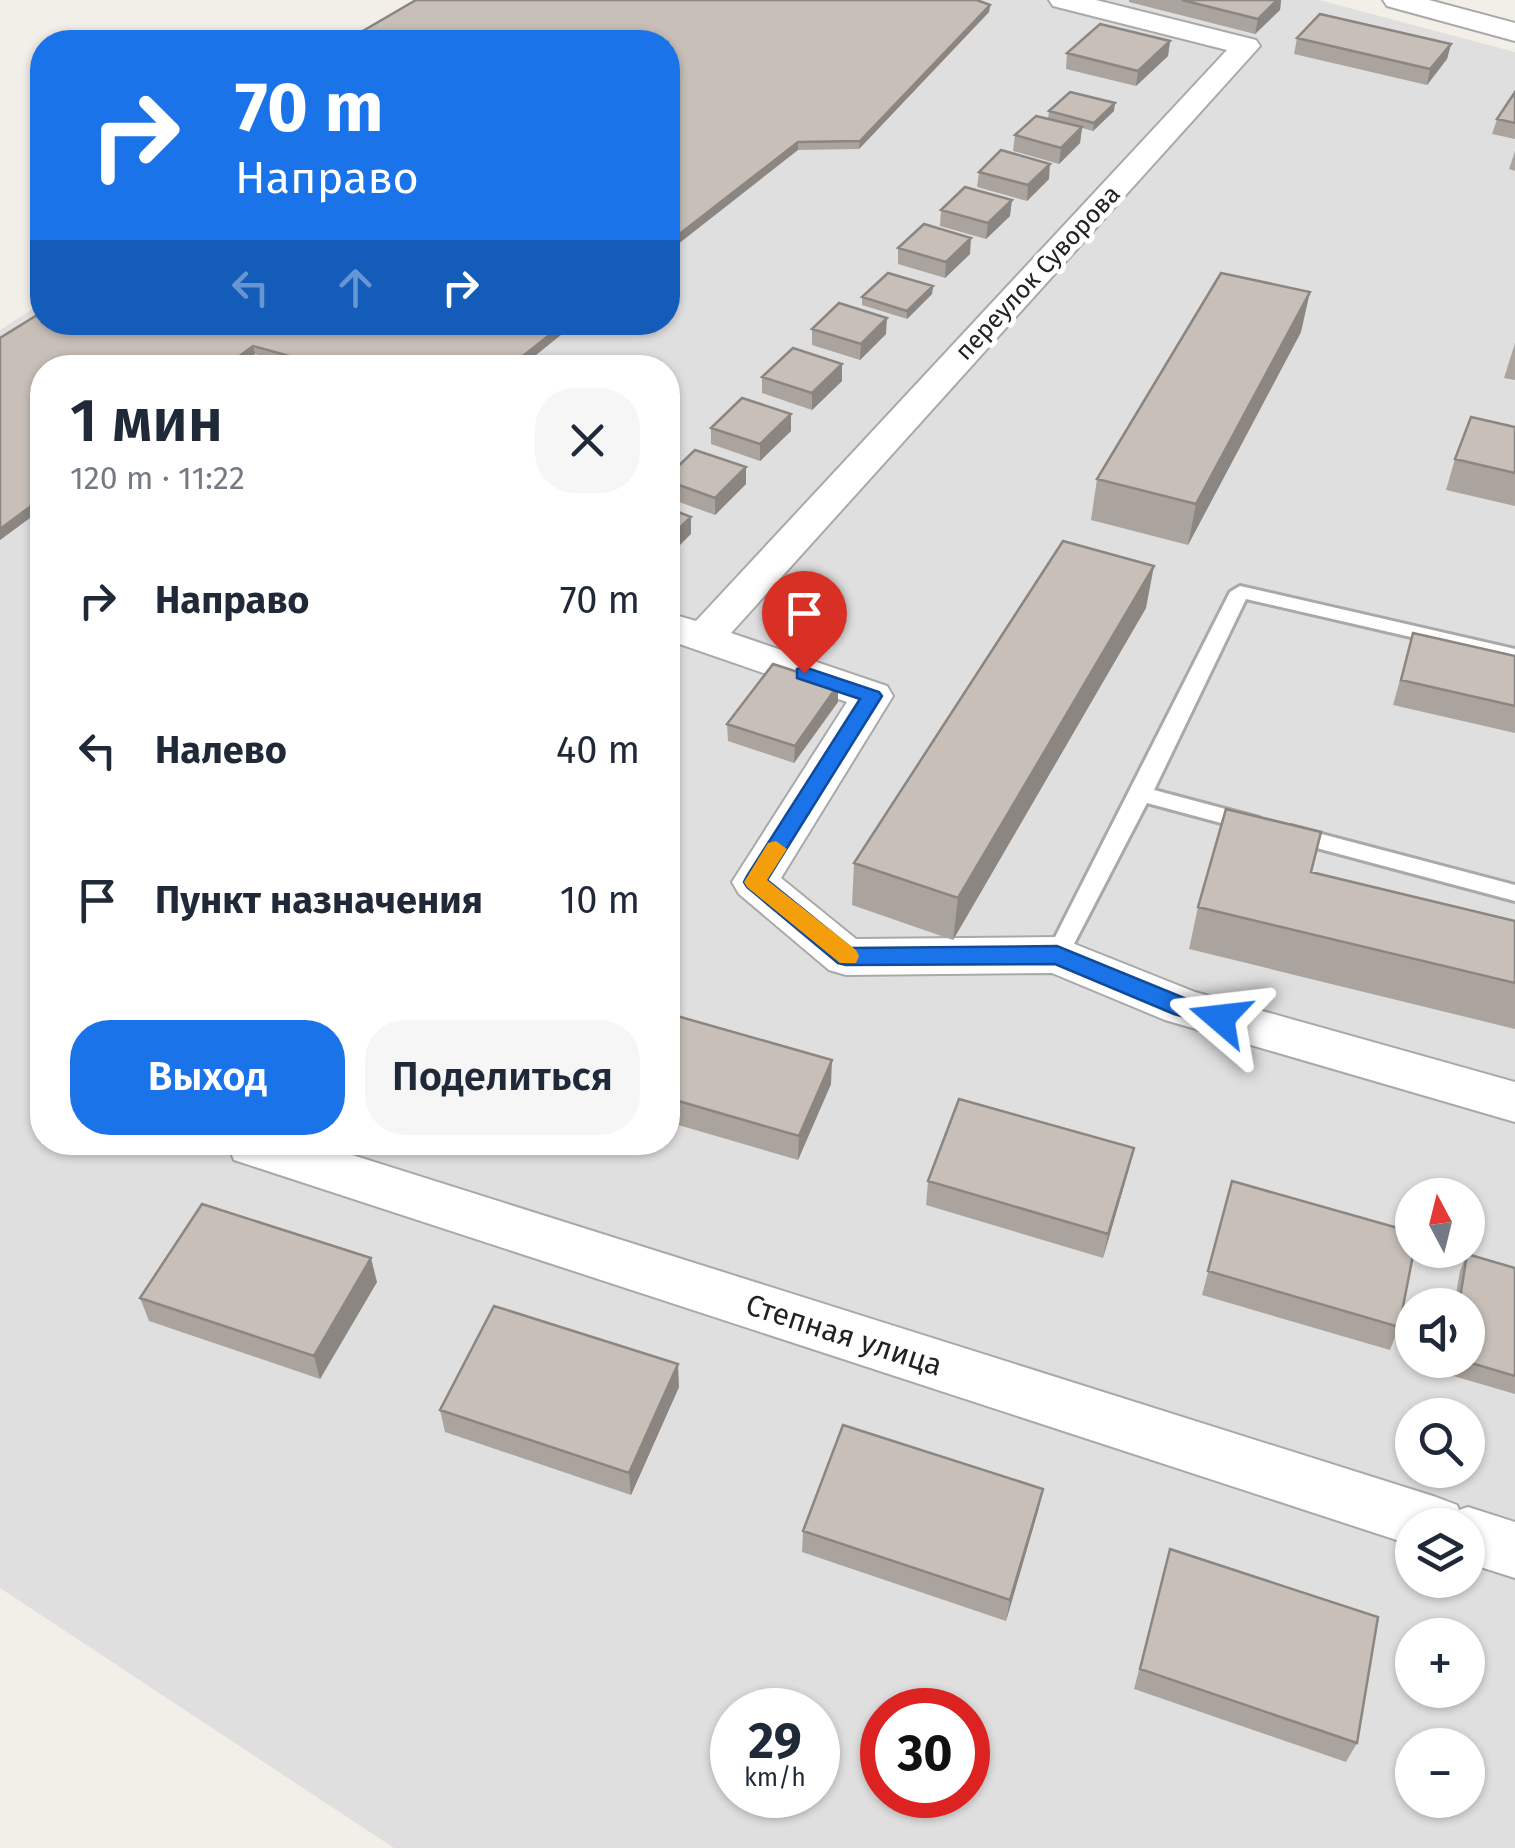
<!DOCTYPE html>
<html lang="ru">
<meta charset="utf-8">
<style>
:root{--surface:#fff;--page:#f6f6f7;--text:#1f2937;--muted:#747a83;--accent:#1a73e8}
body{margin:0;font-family:"Fira Sans",sans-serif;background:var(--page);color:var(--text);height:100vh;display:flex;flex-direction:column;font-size:38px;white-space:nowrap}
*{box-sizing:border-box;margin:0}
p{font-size:32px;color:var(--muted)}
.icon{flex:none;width:55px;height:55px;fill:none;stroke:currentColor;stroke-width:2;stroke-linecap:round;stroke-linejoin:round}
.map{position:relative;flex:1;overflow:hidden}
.details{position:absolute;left:30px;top:355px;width:650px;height:800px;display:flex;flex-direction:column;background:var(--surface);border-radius:40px;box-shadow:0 2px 8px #0004}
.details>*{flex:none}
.guide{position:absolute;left:30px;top:30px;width:650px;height:305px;border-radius:40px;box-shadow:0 2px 8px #0004;background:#1a73e8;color:#fff;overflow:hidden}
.needle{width:65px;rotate:353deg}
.controls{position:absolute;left:1395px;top:1178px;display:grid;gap:20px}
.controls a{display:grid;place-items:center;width:90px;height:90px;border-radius:50%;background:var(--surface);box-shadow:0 2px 8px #0004;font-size:50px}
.speed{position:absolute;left:710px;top:1688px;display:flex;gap:20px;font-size:50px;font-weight:700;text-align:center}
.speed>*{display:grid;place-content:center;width:130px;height:130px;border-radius:50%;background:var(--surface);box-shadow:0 2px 8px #0004;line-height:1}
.speed small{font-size:25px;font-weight:400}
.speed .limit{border:15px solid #d22;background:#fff;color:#111}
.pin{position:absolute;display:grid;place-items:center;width:85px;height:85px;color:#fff;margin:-102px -42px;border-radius:50% 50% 50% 0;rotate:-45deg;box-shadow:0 0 10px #0007}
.pin .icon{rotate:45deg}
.me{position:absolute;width:110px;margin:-55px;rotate:287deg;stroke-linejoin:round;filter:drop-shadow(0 0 8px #0008)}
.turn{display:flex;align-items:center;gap:35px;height:210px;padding:0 40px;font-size:45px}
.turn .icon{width:130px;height:130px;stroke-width:2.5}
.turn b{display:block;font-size:70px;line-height:85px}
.lanes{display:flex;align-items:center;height:95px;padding:0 40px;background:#0003;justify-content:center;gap:50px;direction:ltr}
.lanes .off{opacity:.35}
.round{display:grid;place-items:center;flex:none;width:105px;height:105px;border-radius:40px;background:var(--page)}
.head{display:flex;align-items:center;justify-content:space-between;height:170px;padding:0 40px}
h1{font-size:60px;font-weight:600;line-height:75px}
.cta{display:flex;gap:20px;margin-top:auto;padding:20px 40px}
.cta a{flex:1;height:115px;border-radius:40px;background:var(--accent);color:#fff;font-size:40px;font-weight:600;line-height:115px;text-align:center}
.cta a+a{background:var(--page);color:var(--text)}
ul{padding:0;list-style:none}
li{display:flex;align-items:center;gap:30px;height:150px;padding:0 40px}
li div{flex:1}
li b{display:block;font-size:38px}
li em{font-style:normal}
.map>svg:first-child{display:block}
.residential{fill:#e0dfdf;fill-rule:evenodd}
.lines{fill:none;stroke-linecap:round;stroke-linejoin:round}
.service-casing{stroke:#a9a9a9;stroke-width:6}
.minor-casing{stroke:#a9a9a9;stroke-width:4}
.service{fill:#fff;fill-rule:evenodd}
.minor{fill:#fff;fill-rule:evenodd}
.wall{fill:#aba49e}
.shaded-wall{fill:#8b8681}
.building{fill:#c7bfb8;stroke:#8b8681;stroke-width:2.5}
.route{fill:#1a73e8;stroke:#114b97;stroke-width:2.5}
.slow{fill:#f59e0b}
.labels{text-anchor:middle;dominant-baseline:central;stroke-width:10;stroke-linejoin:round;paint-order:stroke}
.far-street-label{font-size:25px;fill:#222;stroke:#fff}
.street-label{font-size:30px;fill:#222;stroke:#fff}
</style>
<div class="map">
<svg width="1515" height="1848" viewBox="0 0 1515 1848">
<rect width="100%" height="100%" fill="#f2efe9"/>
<path class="residential" d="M518 0H1319L1515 52V1848H394L0 1588V330L42 303V322H668V42ZM42 368H668V1142H42ZM1412 1195H1468V1250H1412ZM1412 1305H1468V1360H1412ZM1412 1415H1468V1470H1412ZM1412 1525H1468V1580H1412ZM1412 1635H1468V1690H1412ZM732 1710H818V1795H732ZM882 1710H968V1795H882ZM1412 1745H1468V1800H1412Z"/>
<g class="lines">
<g class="service-casing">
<path id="service" d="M1240 586 1515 649V661L1246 599 1154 790 1259 818 1262 823 1251 831 1147 803 1065 961H1049L1046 955 1230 592Z
M1291 826 1515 885V901L1283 839 1280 834Z"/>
</g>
<g class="minor-casing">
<path id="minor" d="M1049 0H1096L1256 40 1260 46 731 633 887 686 893 696 781 878 856 939 1057 937 1195 992 1515 1082V1122L1165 1020 1052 973 846 975 829 970 739 894 732 882 847 702 668 640V613L696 621 1227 50 1053 6Z
M1383 0H1429L1515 23V41L1387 6Z
M227 1142H311L1436 1497 1457 1505 1459 1510 1468 1507 1515 1522V1578L1468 1563V1525H1412V1545L234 1160Z"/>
</g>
<use href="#service" class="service"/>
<use href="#minor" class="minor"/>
</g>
<path class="wall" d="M1129 0H1281L1280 10 1255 34 1129 2Z
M990 5 989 12 859 149 798 150 668 42Z
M1297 38 1451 44 1447 59 1427 85 1294 54Z
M1170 41 1168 56 1136 86 1066 69 1067 53Z
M1515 92V139L1492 134 1497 119Z
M1049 111H1114L1093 131 1082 128 1080 143 1059 164 1013 151 1015 135 1048 119Z
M1515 151V171L1509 169Z
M979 172 1049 179 1027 201 977 187Z
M941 210 1010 216 986 239 940 226Z
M898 248 970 254 945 278 898 264Z
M933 286 932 294 907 319 862 305V297Z
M42 312 520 368H303L255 354 237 368H42V509L0 540V338Z
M812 329 886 334 860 360 812 345Z
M1301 332 1188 545 1091 520 1097 479Z
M1515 343V380L1504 378Z
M762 377 842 381 812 410 762 393Z
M1515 427V506L1446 490 1455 459Z
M711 428 791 431 760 461 711 444Z
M668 476 746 484 715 515 668 498Z
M1146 608 953 940 852 905 854 863Z
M1413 633 1515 656V733L1393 705Z
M838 685V702L794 763 728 741 727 724Z
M1311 872 1515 921V1029L1189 949 1198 907Z
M668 1034 831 1084 798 1160 668 1122Z
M1134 1148 1128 1172 1103 1258 926 1205 928 1181Z
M1232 1181 1399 1327 1390 1350 1202 1295Z
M1467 1254 1515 1268V1394L1443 1373 1445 1360H1468V1305H1454L1460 1271Z
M377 1282 320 1379 149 1321 140 1298Z
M679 1387 631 1495 445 1432 440 1410Z
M1043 1489 1038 1511 1006 1621 802 1552 803 1531Z
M1170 1549 1357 1743 1346 1762 1134 1689Z"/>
<path class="shaded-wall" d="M1277 0H1281L1280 10 1255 34 1258 19Z
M990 5 989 12 859 149 860 141Z
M1170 41 1168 56 1136 86 1138 71Z
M1451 44 1447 59 1427 85 1430 69Z
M1115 103 1114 111 1093 131 1094 123Z
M1082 127 1080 143 1059 164 1061 148Z
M798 142V150L668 252V243Z
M1050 164 1049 179 1027 201 1028 185Z
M1012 200 1010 216 986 239 988 223Z
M971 238 970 254 945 278 946 262Z
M933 286 932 294 907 319V311Z
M1310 292 1301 332 1188 545 1196 504Z
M887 318 886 334 860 360 861 344Z
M566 322H577L520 368H500Z
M253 346 255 354 237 368H223Z
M842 364V381L812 410V393Z
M791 414V431L760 461V444Z
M746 467V484L715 515V498Z
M42 498V509L0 540V529Z
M691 517V534L668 557V539Z
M1154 566 1146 608 953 940 958 898Z
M838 685V702L794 763 795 746Z
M832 1060 831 1084 798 1160 799 1136Z
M1134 1148 1128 1172 1103 1258 1108 1234Z
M371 1258 377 1282 320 1379 314 1356Z
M678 1364 679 1387 631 1495 629 1473Z
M1043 1489 1038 1511 1006 1621 1010 1600Z"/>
<path class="building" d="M416 0H977L990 5 860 141 798 142 668 243V42H344Z
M1182 0H1277L1258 19Z
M1320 14 1451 44 1430 69 1297 38Z
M1100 24 1170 41 1138 71 1067 53Z
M1070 92 1115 103 1094 123 1049 111Z
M1515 92V123L1497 119Z
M1036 116 1082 127 1061 148 1015 135Z
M1001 150 1050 164 1028 185 979 172Z
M965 187 1012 200 988 223 941 210Z
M924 224 971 238 946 262 898 248Z
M888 273 933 286 907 311 862 297Z
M1221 273 1310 292 1196 504 1097 479Z
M839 303 887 318 861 344 812 329Z
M42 312V322H566L514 363 500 368H333L253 346 223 368H42V498L0 529V338Z
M793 348 842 364 812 393 762 377Z
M742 398 791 414 760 444 711 428Z
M1471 417 1515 427V473L1455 459Z
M695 450 746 467 715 498 668 481V476Z
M668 508 691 517 668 539Z
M1063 541 1154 566 958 898 854 863Z
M1413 633 1515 656V706L1401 680Z
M773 664 838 685 795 746 727 724Z
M1226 809 1321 832 1311 872 1515 921V983L1198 907Z
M677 1016 832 1060 799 1136 668 1098V1034Z
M959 1099 1134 1148 1108 1234 928 1181Z
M1232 1181 1412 1232 1414 1250 1399 1327 1208 1271Z
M202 1204 371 1258 314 1356 140 1298Z
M1467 1254 1515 1268V1376L1461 1360H1468V1305H1459Z
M494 1306 678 1364 629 1473 440 1410Z
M843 1425 1043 1489 1010 1600 803 1531Z
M1170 1549 1378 1617 1357 1743 1140 1669Z"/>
<path class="route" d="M804 667 879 692 882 696 767 880 851 948 1057 946 1189 1000 1228 1011 1231 1018 1228 1024 1220 1027 1174 1014 1055 964 846 965 838 963 747 887 744 882 747 876 860 699 797 678V669Z"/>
<path class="slow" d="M776 841 787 849 767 880 856 950 859 956 856 963H840L747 887 744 882 768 843Z"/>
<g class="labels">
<g class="far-street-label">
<text transform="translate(1038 273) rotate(-47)">переулок Суворова</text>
</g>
<g class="street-label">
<text transform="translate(844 1335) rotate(18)">Степная улица</text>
</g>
</g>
</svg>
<div class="controls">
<a><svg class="needle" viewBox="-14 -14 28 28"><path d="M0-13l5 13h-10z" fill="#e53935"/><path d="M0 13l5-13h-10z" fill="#747a83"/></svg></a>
<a><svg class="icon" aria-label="sound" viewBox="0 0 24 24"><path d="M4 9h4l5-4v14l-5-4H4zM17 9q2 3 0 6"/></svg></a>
<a><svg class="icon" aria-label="search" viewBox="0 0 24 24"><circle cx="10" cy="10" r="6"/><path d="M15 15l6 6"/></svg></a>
<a><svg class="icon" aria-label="layers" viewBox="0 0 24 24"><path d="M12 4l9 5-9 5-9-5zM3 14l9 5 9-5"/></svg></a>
<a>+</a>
<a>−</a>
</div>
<div class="speed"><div>29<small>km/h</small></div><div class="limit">30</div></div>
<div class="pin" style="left:804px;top:673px;background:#d93025"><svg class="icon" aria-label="arrive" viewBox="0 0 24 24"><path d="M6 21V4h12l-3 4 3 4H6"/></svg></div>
<svg class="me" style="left:1220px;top:1018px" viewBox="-20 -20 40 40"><path d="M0-17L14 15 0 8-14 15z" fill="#1a73e8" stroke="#fff" stroke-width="4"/></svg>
<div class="guide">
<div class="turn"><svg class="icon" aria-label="right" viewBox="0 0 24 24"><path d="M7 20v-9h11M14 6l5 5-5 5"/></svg><div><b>70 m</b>Направо</div></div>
<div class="lanes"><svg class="icon off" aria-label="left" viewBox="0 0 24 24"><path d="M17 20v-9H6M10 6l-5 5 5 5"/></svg><svg class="icon off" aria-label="ahead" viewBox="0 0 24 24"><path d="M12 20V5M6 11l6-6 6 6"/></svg><svg class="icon" aria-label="right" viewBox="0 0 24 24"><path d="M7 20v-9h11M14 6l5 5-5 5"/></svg></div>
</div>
<section class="details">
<div class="head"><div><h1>1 мин</h1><p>120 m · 11:22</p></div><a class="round"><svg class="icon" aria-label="close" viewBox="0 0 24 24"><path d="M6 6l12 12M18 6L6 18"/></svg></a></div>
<ul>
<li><svg class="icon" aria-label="right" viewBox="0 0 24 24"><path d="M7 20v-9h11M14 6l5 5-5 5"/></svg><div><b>Направо</b></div><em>70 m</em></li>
<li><svg class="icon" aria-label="left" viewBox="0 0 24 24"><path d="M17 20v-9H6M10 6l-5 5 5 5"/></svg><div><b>Налево</b></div><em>40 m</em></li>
<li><svg class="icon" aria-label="arrive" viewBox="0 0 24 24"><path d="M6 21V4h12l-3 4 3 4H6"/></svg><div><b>Пункт назначения</b></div><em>10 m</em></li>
</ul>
<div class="cta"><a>Выход</a><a>Поделиться</a></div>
</section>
</div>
